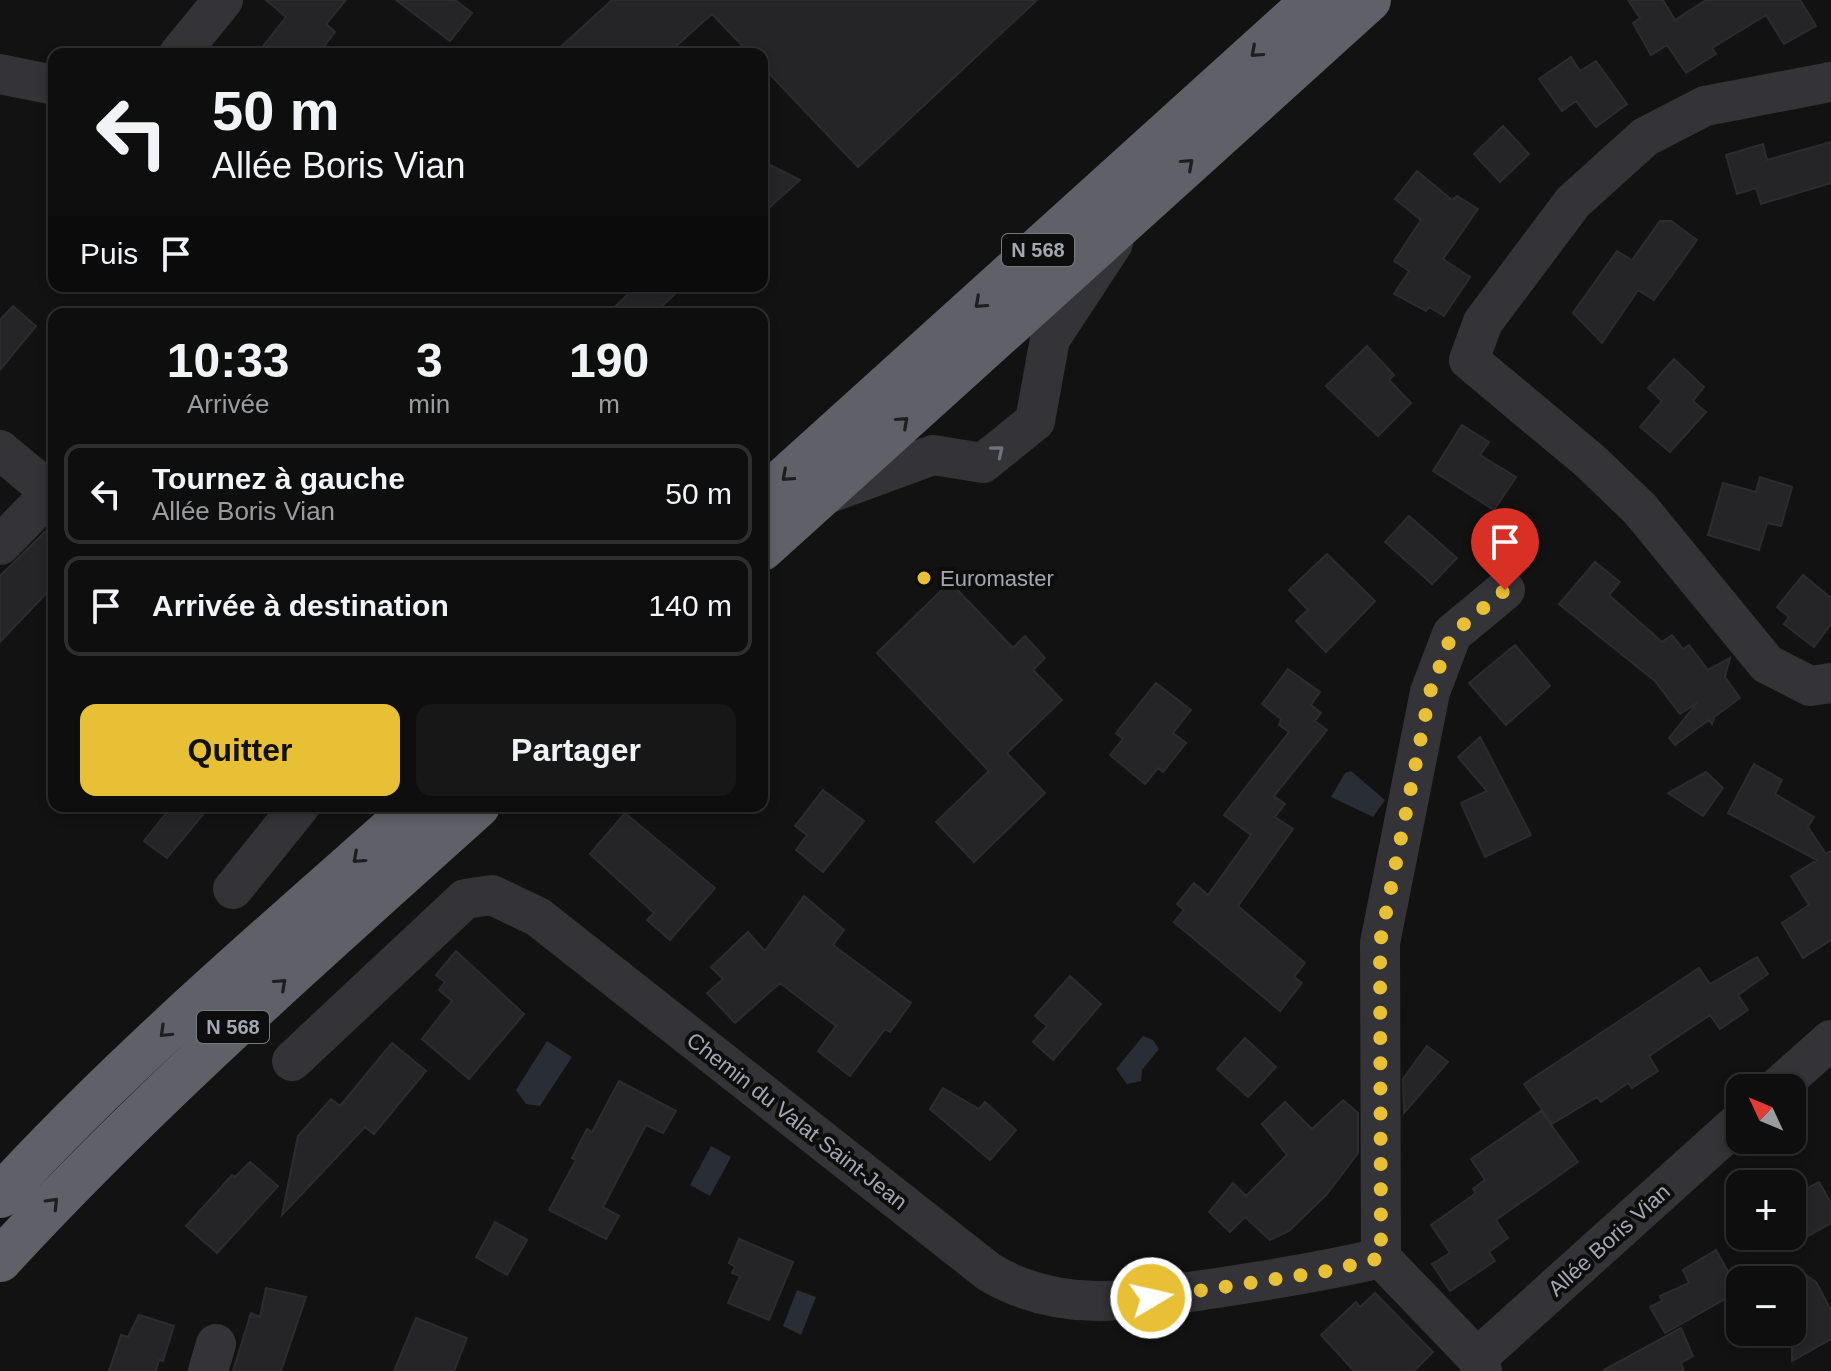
<!DOCTYPE html>
<html lang="fr">
<meta charset="utf-8">
<style>
:root{--surface:#0e0e0e;--page:#171717;--text:#f1f3f6;--muted:#9b9c9e;--line:#2e2e2e;--accent:#e8c035}
body{margin:0;font-family:Helvetica,sans-serif;background:var(--page);color:var(--text);height:100vh;display:flex;flex-direction:column;font-size:30px;white-space:nowrap}
*{box-sizing:border-box;margin:0}
p{font-size:26px;color:var(--muted)}
.icon{flex:none;width:44px;height:44px;fill:none;stroke:currentColor;stroke-width:2;stroke-linecap:round;stroke-linejoin:round}
.map{position:relative;flex:1;overflow:hidden}
.panel{position:absolute;left:48px;top:308px;width:720px;height:504px;display:flex;flex-direction:column;background:var(--surface);border-radius:16px;box-shadow:0 4px 12px #0003,0 0 0 2px var(--line)}
.panel>*{flex:none}
.top-card{position:absolute;left:48px;top:48px;width:720px;height:244px;border-radius:16px;box-shadow:0 4px 12px #0003,0 0 0 2px var(--line);background:#0e0e0e;color:var(--text);overflow:hidden}
.needle{width:52px;rotate:314deg}
.tools{position:absolute;left:1726px;top:1074px;display:grid;gap:16px}
.tools a{display:grid;place-items:center;width:80px;height:80px;border-radius:16px;background:var(--surface);box-shadow:0 4px 12px #0003,0 0 0 2px var(--line);font-size:40px}
.pin{position:absolute;display:grid;place-items:center;width:68px;height:68px;color:#fff;margin:-82px -34px;border-radius:50% 50% 50% 0;rotate:-45deg;box-shadow:0 0 8px #0007}
.pin .icon{rotate:45deg}
.me{position:absolute;width:88px;margin:-44px;rotate:81deg;stroke-linejoin:round;filter:drop-shadow(0 0 6px #0008)}
.turn{display:flex;align-items:center;gap:28px;height:168px;padding:0 32px;font-size:36px}
.turn .icon{width:104px;height:104px;stroke-width:2.5}
.turn b{display:block;font-size:56px;line-height:68px}
.then{display:flex;align-items:center;height:76px;padding:0 32px;background:#0003;gap:16px;font-size:30px}
.eta{display:flex;justify-content:space-evenly;align-items:center;height:136px;text-align:center}
.eta b{font-size:48px;font-weight:800;line-height:56px}
.button{display:flex;gap:16px;margin-top:auto;padding:16px 32px}
.button a{flex:1;height:92px;border-radius:16px;background:var(--accent);color:#111;font-size:32px;font-weight:800;line-height:92px;text-align:center}
.button a+a{background:var(--page);color:var(--text)}
ul{padding:0;list-style:none}
li{display:flex;align-items:center;gap:24px;height:100px;margin:0 16px 12px;padding:0 16px;border:4px solid var(--line);border-radius:16px}
li div{flex:1}
li b{display:block;font-size:30px}
li em{font-style:normal}
.map>svg:first-child{display:block}
.water{fill:#292e36}
.building{fill:#252527;stroke:#2c2c2f;stroke-width:2}
.lines{fill:none;stroke-linecap:round;stroke-linejoin:round}
.minor{stroke:#333338;stroke-width:40}
.highway{stroke:#5f6068;stroke-width:44}
.oneway{stroke:#1d1e20}
.oneway2{stroke:#71737c}
.route{stroke:#e8c035;stroke-width:14;stroke-dasharray:0 25.2}
.poi-dot{fill:#e8c035;stroke:#0d0d0e;stroke-width:3}
.labels{text-anchor:middle;dominant-baseline:central;stroke-width:8;stroke-linejoin:round;paint-order:stroke}
.shield{fill:#0d0d0e;stroke:#777982;stroke-width:2}
.shield-label{font-size:20px;font-weight:bold;fill:#a4a7b3}
.poi-label{font-size:22px;fill:#a4a7b3;stroke:#0d0d0e;text-anchor:start}
.street-label{font-size:22px;fill:#a4a7b3;stroke:#0d0d0e}
</style>
<div class="map">
<svg width="1831" height="1371" viewBox="0 0 1831 1371">
<rect width="100%" height="100%" fill="#121213"/>
<path class="water" d="M1351 771 1385 800 1373 817 1331 797 1345 773Z
M1143 1036 1153 1040 1159 1049 1142 1070 1141 1081 1127 1084 1116 1069Z
M547 1041 572 1057 540 1106 526 1104 516 1090Z
M711 1146 731 1157 710 1196 690 1185Z
M797 1290 816 1297 801 1335 783 1326Z"/>
<path class="building" d="M266 0H346L326 24 335 32 318 54H257L286 17Z
M396 0H455L472 13 450 41Z
M612 0H1037L858 167 762 66V54H750L712 14 667 54H553Z
M1628 0H1663L1675 20 1706 0H1800L1816 26 1784 44 1766 15 1712 48 1716 54 1686 73 1667 45 1651 55 1633 23 1640 18Z
M1571 57 1580 71 1596 61 1627 104 1596 127 1576 101 1562 111 1539 79Z
M1503 126 1529 154 1500 182 1474 154Z
M1831 142V183L1761 204 1756 188 1737 194 1726 155 1763 144 1767 160Z
M762 161 800 180 762 214Z
M1417 171 1452 200 1457 196 1478 209 1443 259 1470 277 1444 316 1429 307 1426 311 1394 294 1409 271 1394 261 1421 220 1395 199Z
M1660 221H1671L1697 240 1654 300 1638 290 1602 343 1573 313 1617 251 1632 260Z
M637 286H684L653 314H607Z
M13 306 36 326 0 370V320Z
M1367 346 1394 375 1389 380 1411 403 1378 436 1326 386Z
M1674 359 1704 387 1693 401 1706 412 1670 452 1640 427 1662 401 1648 388Z
M1462 425 1489 442 1480 455 1516 477 1494 510 1433 471Z
M1760 477 1792 487 1781 526 1767 523 1759 550 1708 535 1723 483 1756 492Z
M1409 516 1457 558 1432 584 1385 542Z
M54 523V585L0 642V576Z
M1327 554 1375 601 1326 652 1296 621 1308 610 1289 590Z
M1595 562 1620 582 1609 595 1662 642 1672 635 1683 649 1689 645 1708 670 1730 658 1725 677 1740 698 1714 717 1712 724 1709 720 1675 745 1669 738 1697 703 1680 714 1655 681 1559 604Z
M1803 575 1831 598V624L1814 647 1784 624 1789 617 1777 607Z
M950 582 1013 648 1025 636 1045 658 1033 670 1062 700 1007 753 1045 793 974 862 936 822 989 771 877 653Z
M1515 645 1550 686 1506 725 1469 683Z
M1288 669 1320 692 1311 705 1321 713 1315 721 1327 730 1274 796 1285 804 1275 817 1293 829 1238 906 1305 963 1294 977 1302 983 1280 1011 1174 922 1184 910 1177 904 1194 883 1208 895 1251 835 1224 815 1289 732 1279 725 1281 719 1262 704Z
M1156 683 1191 710 1173 733 1186 743 1163 772 1158 768 1145 784 1110 755 1123 739 1116 733Z
M1480 737 1531 835 1485 857 1461 803 1487 791 1458 757Z
M1754 764 1782 780 1775 794 1814 817 1808 827 1826 854 1831 851V940L1803 958 1782 923 1809 905 1791 876 1817 860 1728 813Z
M1706 772 1723 788 1703 816 1668 793Z
M823 790 864 821 823 872 796 850 807 835 795 826Z
M172 806H210L167 858 144 841Z
M625 813 715 888 670 940 647 920 654 913 590 854Z
M804 896 844 930 833 945 911 1003 890 1032 885 1029 850 1076 818 1051 836 1026 780 983 735 1023 707 993 723 979 711 967 748 932 765 951Z
M456 951 524 1014 469 1079 422 1039 452 1001 439 990 445 982 436 975Z
M1757 957 1768 974 1738 995 1748 1010 1720 1029 1710 1015 1649 1056 1658 1071 1632 1088 1628 1083 1601 1102 1597 1097 1552 1124 1524 1084 1699 968 1710 984Z
M1070 976 1101 1004 1053 1060 1033 1042 1047 1026 1035 1016Z
M1245 1038 1276 1067 1248 1097 1217 1069Z
M392 1043 426 1071 374 1134 365 1127 282 1215 298 1136 331 1099 340 1106Z
M1427 1046 1448 1062 1404 1113 1403 1079Z
M619 1081 676 1111 663 1133 646 1125 603 1207 619 1216 606 1239 549 1210 576 1160 572 1158 587 1129 592 1132Z
M943 1088 979 1109 985 1102 1016 1130 990 1160 930 1109Z
M1343 1100 1358 1113V1153L1327 1194 1289 1231 1270 1240 1245 1217 1230 1232 1209 1212 1233 1183 1246 1196 1287 1155 1262 1124 1285 1102 1312 1129Z
M1541 1111 1578 1162 1496 1220 1508 1238 1489 1252 1495 1261 1450 1291 1432 1264 1450 1253 1431 1225 1476 1193 1473 1189 1485 1180 1471 1159Z
M250 1162 278 1186 217 1253 186 1226 232 1175 235 1177Z
M1819 1182 1831 1203V1223L1792 1245V1196Z
M495 1222 527 1240 507 1275 476 1257Z
M739 1239 793 1262 769 1320 728 1303 740 1276 732 1273 735 1267 729 1263Z
M1716 1250 1739 1291 1665 1333 1650 1307 1662 1301 1660 1296 1689 1283 1683 1270Z
M1792 1266 1816 1282 1831 1310V1339L1792 1361Z
M266 1288 306 1297 281 1371H233L251 1313 260 1317Z
M1375 1293 1433 1352 1414 1371H1354L1321 1335 1356 1302 1360 1307Z
M139 1315 174 1326 163 1361 159 1360 156 1371H109L121 1335 128 1337Z
M416 1318 467 1338 454 1371H394Z
M1681 1328 1693 1356 1681 1363 1684 1371H1602Z"/>
<g class="lines">
<path class="minor" d="M179 54 223 0
M0 74 54 85
M1831 82 1705 106 1645 137 1573 202 1483 322 1469 360 1590 461 1640 509 1767 664 1810 686 1831 683
M0 450 54 495
M824 495 933 455 983 463 1035 421 1050 339 1113 243
M0 545 51 493
M233 889 300 806
M292 1061 465 899 492 895 538 917 989 1272C1064 1317 1141 1299 1223 1287 1276 1279 1329 1270 1381 1258
M1777 1088 1831 1040
M1477 1358 1381 1258 1380 943 1430 692 1452 634 1505 590
M208 1371 216 1344
M1482 1371 1477 1358 1740 1121"/>
<path class="highway" d="M762 499 1314 0
M762 549 1369 0
M0 1196C129 1056 275 932 417 806
M0 1260C149 1098 315 953 478 806"/>
</g>
<defs><path id="oneway-chevron" d="M-2-3.5L2.5 0L-2 3.5" fill="none" stroke-width="1.6" stroke-linecap="round" stroke-linejoin="round" transform="scale(2)"/></defs>
<g class="oneway">
<use href="#oneway-chevron" transform="translate(1256 52) rotate(138)"/>
<use href="#oneway-chevron" transform="translate(1188 164) rotate(-42)"/>
<use href="#oneway-chevron" transform="translate(980 303) rotate(138)"/>
<use href="#oneway-chevron" transform="translate(903 422) rotate(-42)"/>
<use href="#oneway-chevron" transform="translate(787 476) rotate(138)"/>
<use href="#oneway-chevron" transform="translate(358 858) rotate(138)"/>
<use href="#oneway-chevron" transform="translate(281 984) rotate(-42)"/>
<use href="#oneway-chevron" transform="translate(165 1032) rotate(136)"/>
<use href="#oneway-chevron" transform="translate(53 1203) rotate(-46)"/>
</g>
<use class="oneway2" href="#oneway-chevron" transform="translate(998 451) rotate(-39)"/>
<g class="lines">
<path class="route" d="M1151 1298 1322 1272 1381 1258 1380 943 1430 692 1452 634 1505 590"/>
</g>
<circle class="poi-dot" cx="924" cy="578" r="8"/>
<g class="labels">
<g class="shield">
<rect x="1002" y="234" width="72" height="32" rx="6"/>
<rect x="197" y="1011" width="72" height="32" rx="6"/>
</g>
<g class="shield-label">
<text x="1038" y="250">N 568</text>
<text x="233" y="1027">N 568</text>
</g>
<g class="poi-label">
<text x="940" y="578">Euromaster</text>
</g>
<g class="street-label">
<text transform="translate(797 1121) rotate(38)">Chemin du Valat Saint-Jean</text>
<text transform="translate(1609 1240) rotate(-42)">Allée Boris Vian</text>
</g>
</g>
</svg>
<div class="tools">
<a><svg class="needle" viewBox="-14 -14 28 28"><path d="M0-13l5 13h-10z" fill="#e53935"/><path d="M0 13l5-13h-10z" fill="#9b9c9e"/></svg></a>
<a>+</a>
<a>−</a>
</div>
<div class="pin" style="left:1505px;top:590px;background:#d93025"><svg class="icon" aria-label="arrive" viewBox="0 0 24 24"><path d="M6 21V4h12l-3 4 3 4H6"/></svg></div>
<svg class="me" style="left:1151px;top:1298px" viewBox="-20 -20 40 40"><circle r="17" fill="#e8c035" stroke="#fff" stroke-width="3"/><path d="M0-11L8 9 0 5-8 9z" fill="#fff"/></svg>
<div class="top-card">
<div class="turn"><svg class="icon" aria-label="left" viewBox="0 0 24 24"><path d="M17 20v-9H6M10 6l-5 5 5 5"/></svg><div><b>50 m</b>Allée Boris Vian</div></div>
<div class="then">Puis<svg class="icon" aria-label="arrive" viewBox="0 0 24 24"><path d="M6 21V4h12l-3 4 3 4H6"/></svg></div>
</div>
<section class="panel">
<div class="eta">
<div><b>10:33</b><p>Arrivée</p></div>
<div><b>3</b><p>min</p></div>
<div><b>190</b><p>m</p></div>
</div>
<ul>
<li><svg class="icon" aria-label="left" viewBox="0 0 24 24"><path d="M17 20v-9H6M10 6l-5 5 5 5"/></svg><div><b>Tournez à gauche</b><p>Allée Boris Vian</p></div><em>50 m</em></li>
<li><svg class="icon" aria-label="arrive" viewBox="0 0 24 24"><path d="M6 21V4h12l-3 4 3 4H6"/></svg><div><b>Arrivée à destination</b></div><em>140 m</em></li>
</ul>
<div class="button"><a>Quitter</a><a>Partager</a></div>
</section>
</div>
